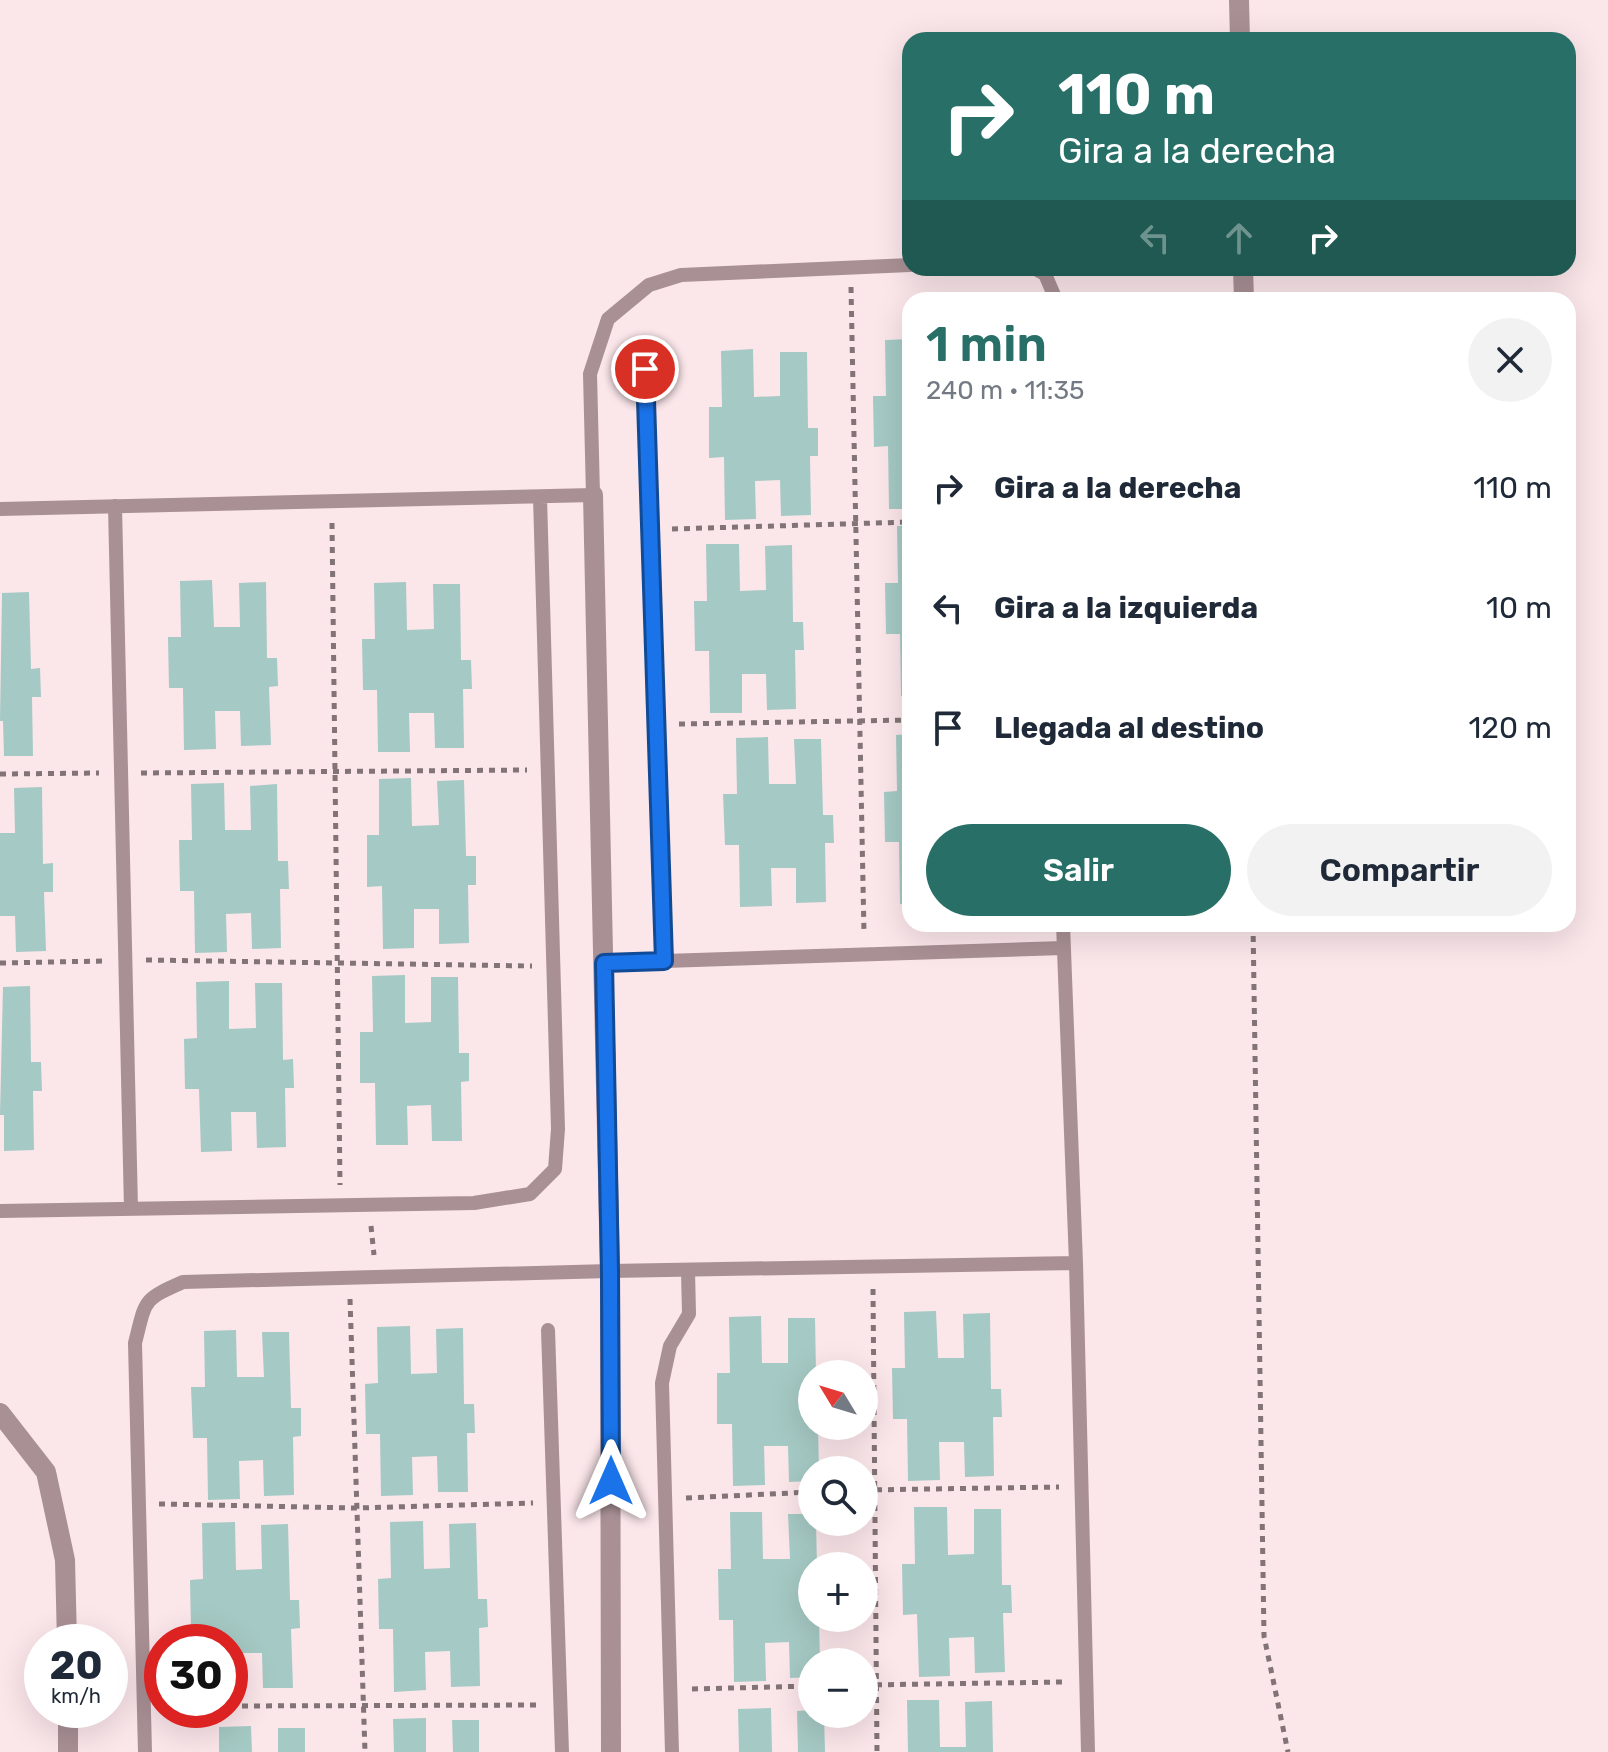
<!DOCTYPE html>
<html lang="es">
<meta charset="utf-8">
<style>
:root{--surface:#fff;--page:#f2f2f3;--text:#1f2937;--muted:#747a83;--accent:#287067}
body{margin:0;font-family:Rubik,sans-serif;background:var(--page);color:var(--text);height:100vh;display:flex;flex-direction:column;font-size:30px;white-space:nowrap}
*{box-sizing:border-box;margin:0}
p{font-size:26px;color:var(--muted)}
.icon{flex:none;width:44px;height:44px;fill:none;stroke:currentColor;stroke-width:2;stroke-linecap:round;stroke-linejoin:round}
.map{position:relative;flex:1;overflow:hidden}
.sheet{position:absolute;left:902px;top:292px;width:674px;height:640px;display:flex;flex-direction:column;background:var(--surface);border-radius:24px;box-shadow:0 8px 32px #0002}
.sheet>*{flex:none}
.top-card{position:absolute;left:902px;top:32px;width:674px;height:244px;border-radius:24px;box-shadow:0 8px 32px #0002;background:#287067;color:#fff;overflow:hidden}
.needle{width:52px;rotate:308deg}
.controls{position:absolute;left:798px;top:1360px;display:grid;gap:16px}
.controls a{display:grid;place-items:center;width:80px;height:80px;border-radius:50%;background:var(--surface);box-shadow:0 8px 32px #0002;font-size:40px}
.speed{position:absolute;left:24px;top:1624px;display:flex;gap:16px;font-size:40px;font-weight:700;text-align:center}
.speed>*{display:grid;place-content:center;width:104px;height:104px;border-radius:50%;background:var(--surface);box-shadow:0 8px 32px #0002;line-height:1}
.speed small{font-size:20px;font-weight:400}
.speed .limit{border:12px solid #d22;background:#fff;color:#111}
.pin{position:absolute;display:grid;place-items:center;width:68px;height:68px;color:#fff;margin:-34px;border:4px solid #fff;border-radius:50%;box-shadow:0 2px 8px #0007}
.me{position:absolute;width:88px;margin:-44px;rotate:0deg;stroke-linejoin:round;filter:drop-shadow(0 0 6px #0008)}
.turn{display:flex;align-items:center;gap:28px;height:168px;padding:0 24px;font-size:36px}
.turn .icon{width:104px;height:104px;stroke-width:2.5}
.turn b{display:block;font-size:56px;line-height:68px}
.lanes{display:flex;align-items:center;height:76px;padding:0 24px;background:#0003;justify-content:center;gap:40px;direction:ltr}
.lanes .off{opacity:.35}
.round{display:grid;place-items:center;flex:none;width:84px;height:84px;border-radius:42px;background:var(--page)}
.summary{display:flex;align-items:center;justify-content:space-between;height:136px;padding:0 24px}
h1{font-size:48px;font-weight:600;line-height:60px;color:var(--accent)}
.action{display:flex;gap:16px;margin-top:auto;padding:16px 24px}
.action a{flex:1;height:92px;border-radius:48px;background:var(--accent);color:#fff;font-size:32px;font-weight:600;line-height:92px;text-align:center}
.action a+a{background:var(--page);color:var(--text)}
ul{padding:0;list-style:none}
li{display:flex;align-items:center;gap:24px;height:120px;padding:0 24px}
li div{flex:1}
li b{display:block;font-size:30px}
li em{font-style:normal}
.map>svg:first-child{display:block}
.building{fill:#a5c9c4}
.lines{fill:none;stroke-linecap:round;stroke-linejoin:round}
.path{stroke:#827376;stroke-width:5;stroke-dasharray:6 6;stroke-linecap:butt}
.service{stroke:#a99095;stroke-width:14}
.minor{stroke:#a99095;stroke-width:20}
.route-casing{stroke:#114b97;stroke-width:20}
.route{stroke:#1a73e8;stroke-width:14}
</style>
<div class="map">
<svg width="1608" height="1752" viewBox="0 0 1608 1752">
<rect width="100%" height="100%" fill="#fbe6ea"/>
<path class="building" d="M910 339V509H889L888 446 874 447 873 396H886L885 340Z
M753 349 754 397 780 396V352H807L808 428H818V456H810L811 515 781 516 780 480 755 481 756 519 725 520 724 457 709 458V407H722L721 351Z
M897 526H910V696H901L900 634H886L885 583H898Z
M706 544H739L740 591 766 590 765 546 792 545 793 622H803L804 650H795L796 709 767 710 766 674H742V713H710L709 651H695L694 601H707Z
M212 580 214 627H240L239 583 266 582 267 658H277L278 686 269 687 271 745 241 746 240 711H215L216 749 184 750 183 688H169L168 637H181L180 581Z
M406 582 407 630 434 629 433 584H460L461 660H471L472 689H463L464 748H435L434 713H409L410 752H378L377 690H363L362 639H375L374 583Z
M29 592 31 669 40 668 41 697H32L33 756H4L3 721H0L2 593Z
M910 734V904H900L899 842H885L884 792 897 791 896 735Z
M768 737 769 784H796L794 739H821L823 815H833L834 843H825L826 902 796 903V868H771L772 906 740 907 739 845H725L723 794H737L736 738Z
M411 778 412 826 439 825 437 781 464 780 466 856H476V885H468L469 943 439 944V909H414V948L383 949 382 886 367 887V835H379V779Z
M224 783 225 830H251L250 786 277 784 278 861H288L289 889H280L281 948 252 949 251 913 226 914 227 952 195 953 194 891H180L179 840H192L191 784Z
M42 787 43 864 53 863V892H44L46 951 16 952 15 916H0V833H15L14 788Z
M405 975V1023L431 1022V977H458L459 1053H469V1081L461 1082 462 1141H432L431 1105 407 1106 408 1145H376L375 1083H360V1032H373L372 976Z
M229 981V1029L256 1028 255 983H282L283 1060 293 1059 294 1088H285L286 1147 257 1148 256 1112H231L232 1151 201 1152 199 1089H185L184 1039 197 1038 196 982Z
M30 986 31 1062H41L42 1091H33L34 1150 4 1151V1115H0L3 987Z
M936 1311 938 1358H964L963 1314 990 1313 991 1389H1001L1002 1417H993L994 1476 965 1477 964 1442H939L940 1480 908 1481 907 1419H893L892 1368H905L904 1312Z
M761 1316 762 1363H788V1318H815L816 1374H812V1426H818L819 1470H812V1481L789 1482 788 1446H764L765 1485 733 1486 732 1424H717V1373H730L729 1317Z
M410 1326 411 1374 437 1373 436 1329 463 1328 464 1404H474L475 1433H467L468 1492H438L437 1456 412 1457 413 1495 381 1496 380 1434H366L365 1384 378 1383 377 1327Z
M236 1330 237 1377H264L262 1332H289L291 1408H301V1436L293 1437 294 1495 264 1496 263 1460 239 1461 240 1499 208 1500 207 1438H193L191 1387H205L204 1331Z
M914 1507H947L948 1555 974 1554V1509H1001L1002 1585H1011L1012 1613H1003L1005 1672 975 1673 974 1637 949 1638 950 1676 919 1677 917 1614 903 1615 902 1564H915Z
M730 1512H762L763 1559H790L788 1514H812V1522H816L817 1566H812V1618H819L820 1662H812V1677L790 1678 789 1642 765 1643 766 1681 734 1682 733 1620H719L718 1569H731Z
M423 1521 424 1569 450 1568 449 1524 476 1523 478 1599H487L488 1627 479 1628 480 1686 451 1687 450 1651 425 1652 426 1690 394 1692 393 1629H379L378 1579 391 1578 390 1522Z
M235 1522 236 1570 262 1569 261 1525 288 1524 290 1600H299L300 1628 291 1629 293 1688H263L262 1653H237L238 1692H230V1642H206L205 1630H191L190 1580 203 1579 202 1523Z
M907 1700H939L940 1747H966L965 1702 992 1701 993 1752H908Z
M771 1708 772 1752H739L738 1709Z
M812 1710V1714H824L825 1752H798L797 1711Z
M426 1718V1752H394L393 1719Z
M452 1720H479V1752H453Z
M251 1726 252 1752H219V1727Z
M278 1728H305V1752H278Z"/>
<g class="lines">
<path class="path" d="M851 287 864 933
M332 523 340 1185
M672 529 910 522
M679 724 910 720
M141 773 527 770
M0 774 99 773
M1253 924 1264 1636 1288 1752
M146 960 532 966
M0 963 104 961
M371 1226 374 1255
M873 1289 877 1752
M350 1299 365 1752
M864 1490 1059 1487
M686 1498 812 1492
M159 1504 357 1508 533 1503
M864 1685 1063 1682
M692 1689 812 1686
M230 1706 541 1705"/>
<path class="service" d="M1034 268 1045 274 1056 300
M645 369 664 961
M115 506 131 1209
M0 509 593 495 590 374 608 319 649 285 681 275 910 265
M1063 924 1076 1263 1088 1752
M604 963 1063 948
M0 1211 474 1203 530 1194 555 1169 558 1129 540 497
M548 1330 562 1752
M145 1752 135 1343C146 1300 142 1300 183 1282L610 1271 1076 1263
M672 1752 662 1383 670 1346 689 1314 688 1271"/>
<path class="minor" d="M1239 0 1240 40
M1243 268 1244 300
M593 495 610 1271 611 1752
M0 1413 46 1472 65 1560 67 1642
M68 1710V1752"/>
</g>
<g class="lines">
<g class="route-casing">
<path id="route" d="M611 1481 610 1271 604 963 664 961 645 369"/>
</g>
<use href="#route" class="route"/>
</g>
</svg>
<div class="controls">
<a><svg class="needle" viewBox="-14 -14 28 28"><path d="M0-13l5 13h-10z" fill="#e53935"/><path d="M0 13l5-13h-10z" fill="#747a83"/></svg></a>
<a><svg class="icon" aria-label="search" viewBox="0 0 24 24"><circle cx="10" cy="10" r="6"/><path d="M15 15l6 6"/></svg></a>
<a>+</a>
<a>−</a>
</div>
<div class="speed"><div>20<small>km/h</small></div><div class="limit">30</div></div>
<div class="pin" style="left:645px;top:369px;background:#d93025"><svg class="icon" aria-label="arrive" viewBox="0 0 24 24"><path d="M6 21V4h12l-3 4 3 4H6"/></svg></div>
<svg class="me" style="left:611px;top:1481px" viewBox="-20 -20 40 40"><path d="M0-17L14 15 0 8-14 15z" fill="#1a73e8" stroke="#fff" stroke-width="4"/></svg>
<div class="top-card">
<div class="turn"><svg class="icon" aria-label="right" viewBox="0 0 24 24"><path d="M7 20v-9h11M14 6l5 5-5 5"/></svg><div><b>110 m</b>Gira a la derecha</div></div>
<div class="lanes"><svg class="icon off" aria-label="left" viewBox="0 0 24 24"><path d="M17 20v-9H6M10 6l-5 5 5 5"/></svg><svg class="icon off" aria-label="ahead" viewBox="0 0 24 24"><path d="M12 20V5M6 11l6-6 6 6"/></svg><svg class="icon" aria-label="right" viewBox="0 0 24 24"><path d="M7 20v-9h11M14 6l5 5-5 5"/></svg></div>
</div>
<section class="sheet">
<div class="summary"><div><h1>1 min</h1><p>240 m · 11:35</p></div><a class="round"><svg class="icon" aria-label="close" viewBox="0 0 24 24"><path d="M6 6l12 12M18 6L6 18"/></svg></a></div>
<ul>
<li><svg class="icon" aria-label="right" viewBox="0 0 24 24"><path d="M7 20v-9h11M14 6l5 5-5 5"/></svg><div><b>Gira a la derecha</b></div><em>110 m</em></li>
<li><svg class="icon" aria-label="left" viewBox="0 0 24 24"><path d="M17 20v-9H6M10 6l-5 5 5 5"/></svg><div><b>Gira a la izquierda</b></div><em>10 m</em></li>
<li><svg class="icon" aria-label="arrive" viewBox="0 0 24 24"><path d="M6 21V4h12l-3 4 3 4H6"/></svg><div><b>Llegada al destino</b></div><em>120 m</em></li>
</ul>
<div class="action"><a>Salir</a><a>Compartir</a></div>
</section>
</div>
